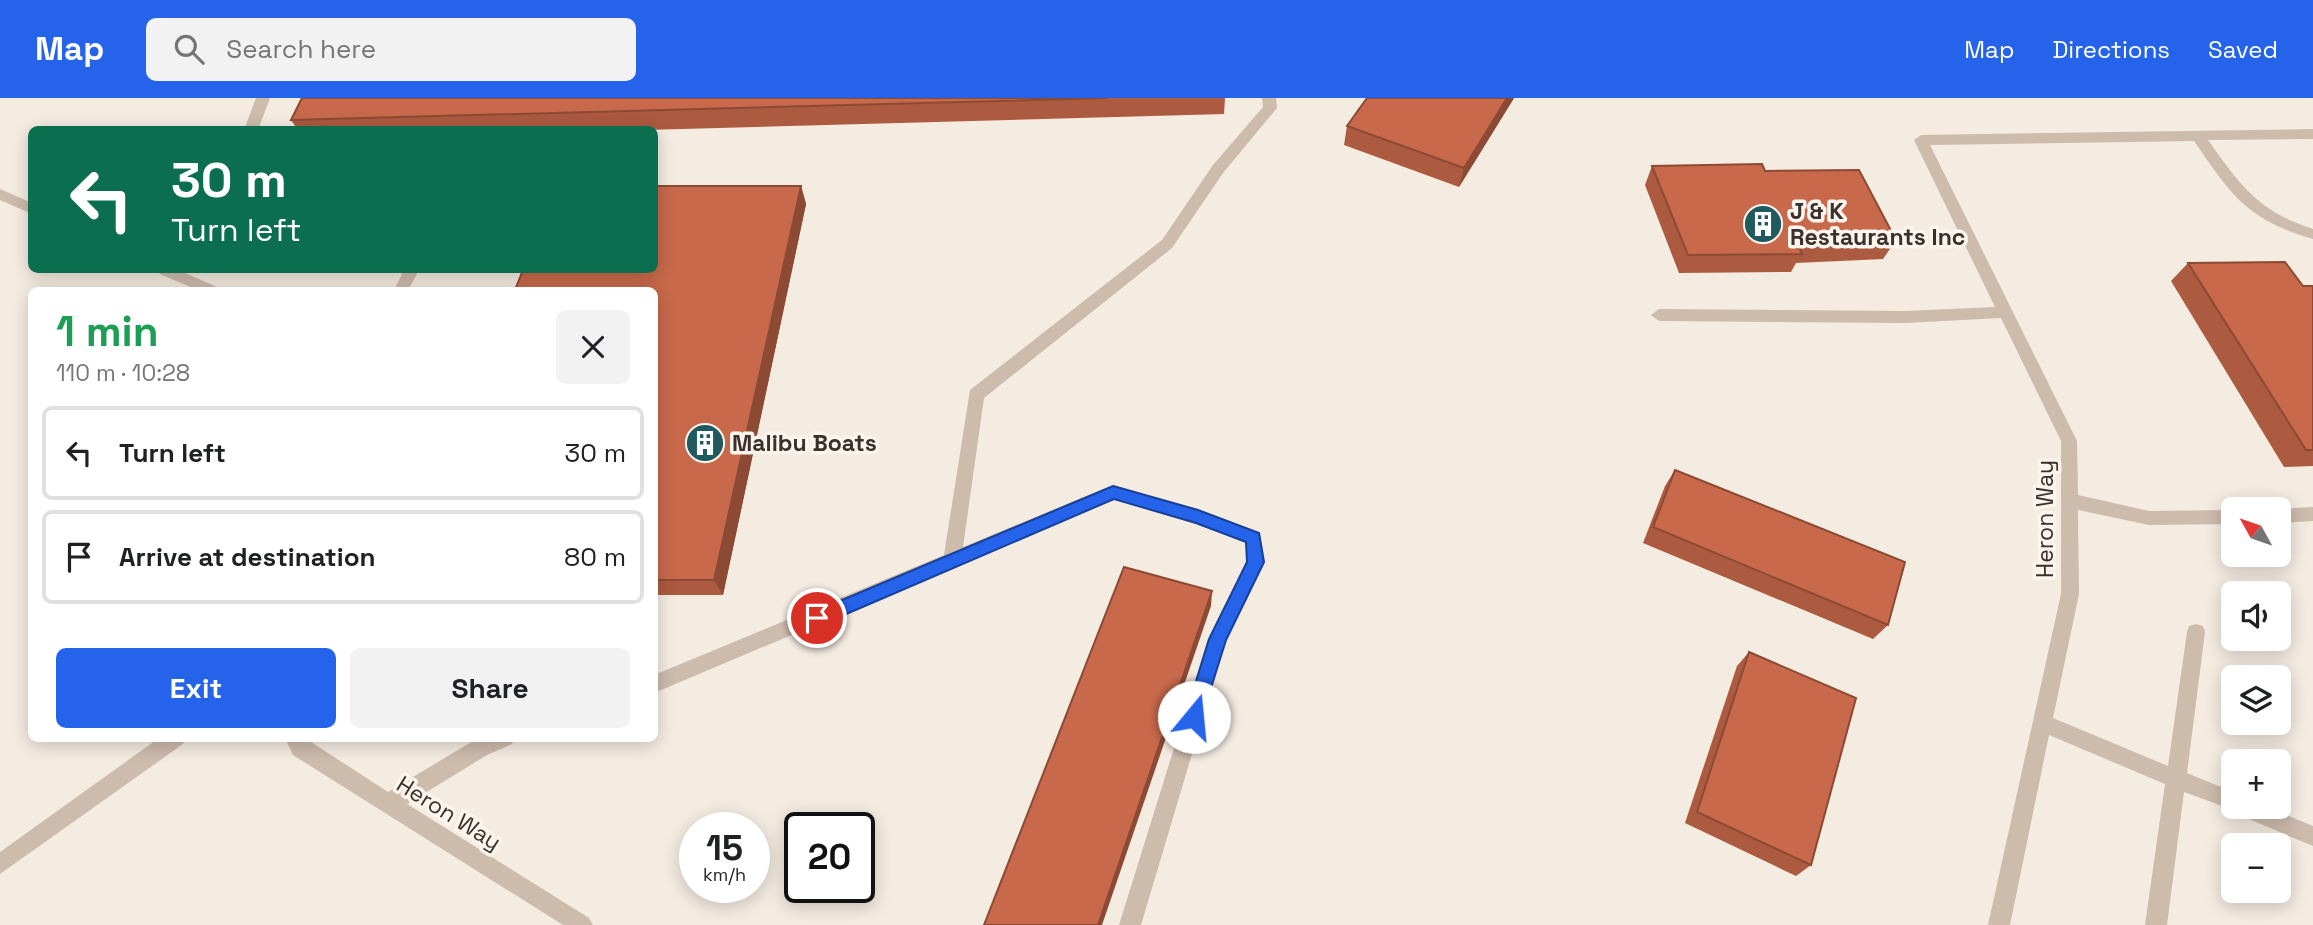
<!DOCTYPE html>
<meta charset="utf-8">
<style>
:root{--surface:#fff;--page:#f2f2f2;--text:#202124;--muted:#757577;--line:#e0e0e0;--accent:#2563eb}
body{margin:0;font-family:"Space Grotesk",sans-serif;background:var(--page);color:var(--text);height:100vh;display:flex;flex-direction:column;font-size:26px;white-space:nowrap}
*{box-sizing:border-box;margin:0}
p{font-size:23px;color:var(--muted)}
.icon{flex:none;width:38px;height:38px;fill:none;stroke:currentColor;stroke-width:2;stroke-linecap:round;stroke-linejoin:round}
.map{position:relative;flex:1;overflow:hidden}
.drawer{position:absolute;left:28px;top:189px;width:630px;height:455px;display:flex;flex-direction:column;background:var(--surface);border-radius:10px;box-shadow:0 4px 18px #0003}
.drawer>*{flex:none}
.banner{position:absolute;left:28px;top:28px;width:630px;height:147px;border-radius:10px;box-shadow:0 4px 18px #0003;background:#0b6e4f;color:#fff;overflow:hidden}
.needle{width:46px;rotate:310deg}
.buttons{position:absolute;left:2221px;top:399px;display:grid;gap:14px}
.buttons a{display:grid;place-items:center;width:70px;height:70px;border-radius:10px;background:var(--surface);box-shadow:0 4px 18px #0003;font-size:35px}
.speed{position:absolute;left:679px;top:714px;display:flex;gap:14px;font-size:35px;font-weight:700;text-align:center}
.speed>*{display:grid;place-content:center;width:91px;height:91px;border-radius:50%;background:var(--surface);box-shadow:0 4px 18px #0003;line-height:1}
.speed small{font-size:18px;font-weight:400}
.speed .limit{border:4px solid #111;border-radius:10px;background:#fff;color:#111}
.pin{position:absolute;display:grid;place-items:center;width:60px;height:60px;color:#fff;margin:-30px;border:4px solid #fff;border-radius:50%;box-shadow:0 2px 7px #0007}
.me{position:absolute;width:77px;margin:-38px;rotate:17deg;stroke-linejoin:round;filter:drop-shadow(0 0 5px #0008)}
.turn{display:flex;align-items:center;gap:24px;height:147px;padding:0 28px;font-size:32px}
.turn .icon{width:91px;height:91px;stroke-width:2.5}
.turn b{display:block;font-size:49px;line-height:60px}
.round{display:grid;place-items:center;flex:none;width:74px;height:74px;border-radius:10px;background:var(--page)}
.headline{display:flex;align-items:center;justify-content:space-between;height:119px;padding:0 28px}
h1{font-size:42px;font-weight:700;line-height:52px;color:#1e9e55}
.primary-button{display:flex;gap:14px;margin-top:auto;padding:14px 28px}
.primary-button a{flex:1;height:80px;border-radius:10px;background:var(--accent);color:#fff;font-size:28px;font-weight:700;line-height:80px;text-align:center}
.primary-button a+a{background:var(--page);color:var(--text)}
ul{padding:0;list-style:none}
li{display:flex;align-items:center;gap:21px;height:94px;margin:0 14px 10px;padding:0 14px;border:4px solid var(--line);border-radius:10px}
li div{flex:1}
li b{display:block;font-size:26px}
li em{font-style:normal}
header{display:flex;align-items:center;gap:42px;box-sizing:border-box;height:98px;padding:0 35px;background:var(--accent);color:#fff}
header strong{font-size:33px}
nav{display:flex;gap:38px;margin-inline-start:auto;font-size:24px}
.search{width:490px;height:63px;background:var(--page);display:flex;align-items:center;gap:18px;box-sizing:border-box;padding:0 24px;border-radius:10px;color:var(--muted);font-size:26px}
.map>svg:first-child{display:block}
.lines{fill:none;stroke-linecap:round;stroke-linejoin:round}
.minor{fill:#cdbbac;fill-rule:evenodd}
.wall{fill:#ac5a40}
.shaded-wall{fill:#8c4a34}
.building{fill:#c8694b;stroke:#8c4a34;stroke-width:2}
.route{fill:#2563eb;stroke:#184099;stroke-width:2}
.labels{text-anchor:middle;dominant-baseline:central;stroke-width:7;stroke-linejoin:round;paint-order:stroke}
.poi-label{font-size:23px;font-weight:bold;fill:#3b302b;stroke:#fbf5ee;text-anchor:start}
.street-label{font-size:23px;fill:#3b302b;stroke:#fbf5ee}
</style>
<header>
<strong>Map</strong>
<div class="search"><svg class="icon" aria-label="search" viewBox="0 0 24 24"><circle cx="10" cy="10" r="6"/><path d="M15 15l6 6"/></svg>Search here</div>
<nav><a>Map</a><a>Directions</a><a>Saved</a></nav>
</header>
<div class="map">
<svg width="2313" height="827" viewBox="0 0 2313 827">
<rect width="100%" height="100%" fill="#f4ebe1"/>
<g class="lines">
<path class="minor" d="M256 0H270L258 32H244Z
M1262 0H1276L1277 10 1223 75 1172 150 984 300 963 449 1113 387 1198 412 1260 435 1265 464 1226 542 1141 827H1119L1208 541 1247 464 1245 444 1196 426 1114 401 654 595V577L944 457 970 292 1162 142 1213 67 1263 9Z
M2313 31V41L2208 42C2240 87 2259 114 2313 131V141C2246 121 2232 98 2194 43L1930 47 2077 343 2078 397 2149 413 2233 412V426L2149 427 2078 412 2079 496 2053 620 2168 668 2187 534 2189 528 2196 526 2203 528 2205 534 2187 675 2233 694V709H2267L2313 728V748L2237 716 2236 713 2184 694 2167 827H2145L2165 686 2049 637 2010 827H1988L2061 496V343L2001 220 1905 225 1659 223 1651 217 1659 211 1905 213 1995 209 1914 42 1921 37Z
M0 91 32 105V116L0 102Z
M157 172H178L215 188 218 192H197L160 176Z
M404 172H414L417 176 408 192H394Z
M2313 409V423L2278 425V411H2276Z
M159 640H186L183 646 0 776V754Z
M285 640H305L388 694 473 643 481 640H515L512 646 487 657 407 706 589 820 593 827H563L293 657Z"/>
</g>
<path class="wall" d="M302 0H1225L1224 16 645 32H298L291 22Z
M1367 0H1514L1459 89 1344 47 1347 28Z
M1652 68 1765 73 1896 142 1883 161 1796 165 1791 174 1679 175 1645 87Z
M801 88 806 106 723 497H654V192Z
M2188 165 2303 188H2313V368L2284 369 2171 183Z
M1675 372 1888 527 1873 541 1643 445 1665 388Z
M1749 554 1811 767 1796 778 1685 725 1737 568Z"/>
<path class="shaded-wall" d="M1507 0H1514L1459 89 1464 70Z
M801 88 806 106 723 497 714 482Z
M1212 493 1211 508 1102 827H1098Z"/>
<path class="building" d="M302 0H1106L291 22Z
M1367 0H1507L1464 70 1347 28Z
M1762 66 1765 73 1859 72 1896 142 1798 147 1802 156 1688 157 1652 68Z
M654 88H801L714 482H654V192H515L523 172H654Z
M2285 164 2303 188H2313V352H2306L2188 165Z
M1675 372 1905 464 1888 527 1653 429Z
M1124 469 1212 493 1098 827H984Z
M1749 554 1856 600 1811 767 1697 714Z"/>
<path class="route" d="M1113 388 1198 412 1259 435 1264 464 1226 542 1200 625 1194 627 1187 625 1185 619 1209 541 1247 464 1246 444 1196 425 1114 401 823 526 817 528 808 520 811 515Z"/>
<defs>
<g id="building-disc" transform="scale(2.0125)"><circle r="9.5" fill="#1f5a5e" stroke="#fbf5ee"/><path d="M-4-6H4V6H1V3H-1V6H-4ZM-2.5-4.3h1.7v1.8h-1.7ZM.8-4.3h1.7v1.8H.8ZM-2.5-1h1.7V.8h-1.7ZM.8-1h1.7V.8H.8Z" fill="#fff"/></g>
</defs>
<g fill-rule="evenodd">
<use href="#building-disc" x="1763" y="126"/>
<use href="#building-disc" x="705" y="345"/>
</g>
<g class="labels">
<g class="poi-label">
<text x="1790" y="113">J &amp; K<tspan x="1790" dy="26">Restaurants Inc</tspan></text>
<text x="732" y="345">Malibu Boats</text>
</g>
<g class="street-label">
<text transform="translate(2045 421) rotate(-90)">Heron Way</text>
<text transform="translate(449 715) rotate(32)">Heron Way</text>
</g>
</g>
</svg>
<div class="buttons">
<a><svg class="needle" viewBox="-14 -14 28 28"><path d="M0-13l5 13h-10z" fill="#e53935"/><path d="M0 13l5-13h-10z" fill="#757577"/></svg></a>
<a><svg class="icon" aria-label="sound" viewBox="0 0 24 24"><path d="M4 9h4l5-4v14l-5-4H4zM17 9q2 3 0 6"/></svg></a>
<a><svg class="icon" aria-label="layers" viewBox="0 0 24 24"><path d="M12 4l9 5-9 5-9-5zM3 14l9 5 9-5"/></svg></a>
<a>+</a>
<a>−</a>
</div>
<div class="speed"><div>15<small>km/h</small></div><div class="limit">20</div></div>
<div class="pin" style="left:817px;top:520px;background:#d93025"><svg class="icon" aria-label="arrive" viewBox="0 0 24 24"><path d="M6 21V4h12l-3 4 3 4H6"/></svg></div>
<svg class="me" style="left:1194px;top:619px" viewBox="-20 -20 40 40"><circle r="19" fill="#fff"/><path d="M0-13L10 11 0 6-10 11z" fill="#2563eb"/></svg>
<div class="banner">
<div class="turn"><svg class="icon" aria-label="left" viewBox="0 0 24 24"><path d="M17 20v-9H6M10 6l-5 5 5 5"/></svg><div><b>30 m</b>Turn left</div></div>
</div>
<section class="drawer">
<div class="headline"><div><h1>1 min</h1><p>110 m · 10:28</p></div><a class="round"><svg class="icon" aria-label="close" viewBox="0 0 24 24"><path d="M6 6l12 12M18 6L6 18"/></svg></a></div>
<ul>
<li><svg class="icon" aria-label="left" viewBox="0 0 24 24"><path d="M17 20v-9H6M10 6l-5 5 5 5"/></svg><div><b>Turn left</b></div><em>30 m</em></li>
<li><svg class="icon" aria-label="arrive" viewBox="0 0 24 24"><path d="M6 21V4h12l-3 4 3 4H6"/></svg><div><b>Arrive at destination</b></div><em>80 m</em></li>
</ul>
<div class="primary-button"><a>Exit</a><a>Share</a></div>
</section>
</div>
